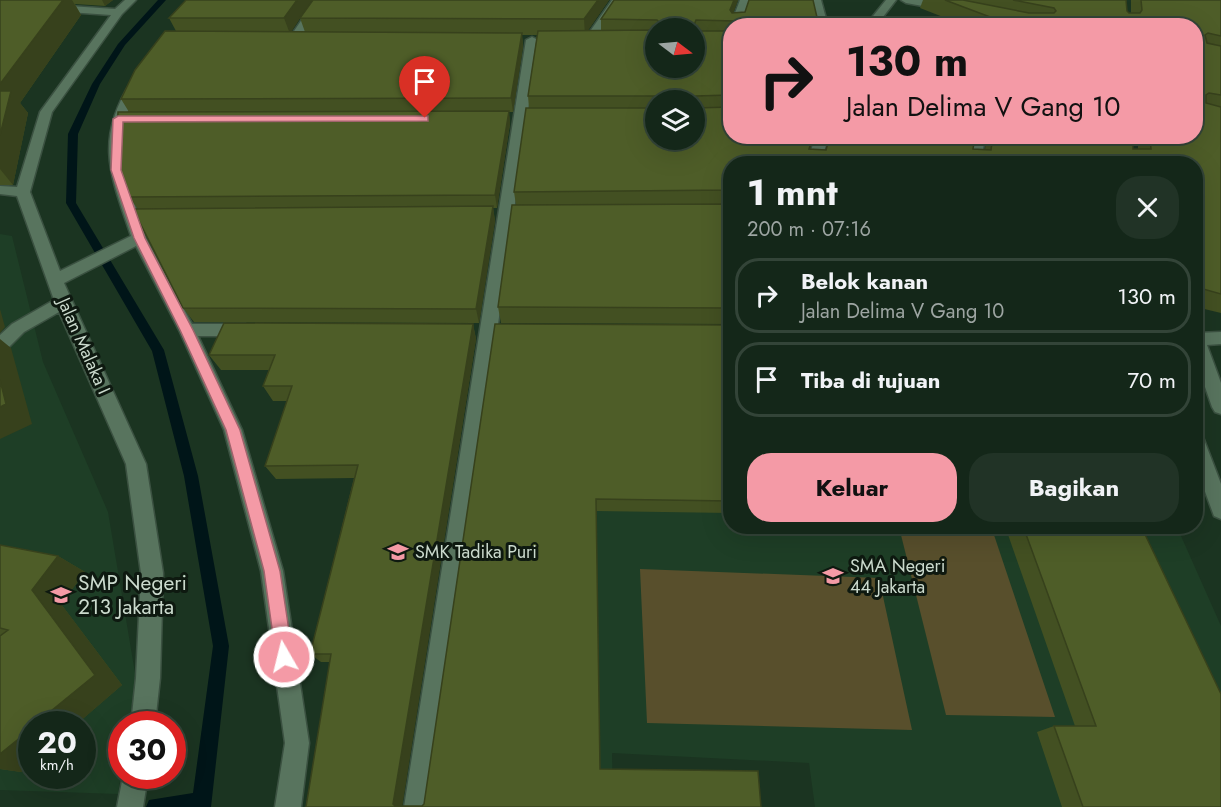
<!DOCTYPE html>
<html lang="id">
<meta charset="utf-8">
<style>
:root{--surface:#142719;--page:#213326;--text:#f1f3f6;--muted:#9da5a2;--line:#334438;--accent:#f49aa6}
body{margin:0;font-family:Jost,sans-serif;background:var(--page);color:var(--text);height:100vh;display:flex;flex-direction:column;font-size:22px;white-space:nowrap}
*{box-sizing:border-box;margin:0}
p{font-size:20px;color:var(--muted)}
.icon{flex:none;width:33px;height:33px;fill:none;stroke:currentColor;stroke-width:2;stroke-linecap:round;stroke-linejoin:round}
.map{position:relative;flex:1;overflow:hidden}
.panel{position:absolute;left:723px;top:156px;width:480px;height:378px;display:flex;flex-direction:column;background:var(--surface);border-radius:24px;box-shadow:0 6px 24px #0002,0 0 0 2px var(--line)}
.panel>*{flex:none}
.hud{position:absolute;left:723px;top:18px;width:480px;height:126px;border-radius:24px;box-shadow:0 6px 24px #0002,0 0 0 2px var(--line);background:#f49aa6;color:#111;overflow:hidden}
.needle{width:39px;rotate:106deg}
.controls{position:absolute;left:645px;top:18px;display:grid;gap:12px}
.controls a{display:grid;place-items:center;width:60px;height:60px;border-radius:50%;background:var(--surface);box-shadow:0 6px 24px #0002,0 0 0 2px var(--line);font-size:30px}
.speed{position:absolute;left:18px;top:711px;display:flex;gap:12px;font-size:30px;font-weight:700;text-align:center}
.speed>*{display:grid;place-content:center;width:78px;height:78px;border-radius:50%;background:var(--surface);box-shadow:0 6px 24px #0002,0 0 0 2px var(--line);line-height:1}
.speed small{font-size:15px;font-weight:400}
.speed .limit{border:9px solid #d22;background:#fff;color:#111}
.pin{position:absolute;display:grid;place-items:center;width:51px;height:51px;color:#fff;margin:-62px -26px;border-radius:50% 50% 50% 0;rotate:-45deg;box-shadow:0 0 6px #0007}
.pin .icon{rotate:45deg}
.me{position:absolute;width:66px;margin:-33px;rotate:352deg;stroke-linejoin:round;filter:drop-shadow(0 0 4px #0008)}
.turn{display:flex;align-items:center;gap:21px;height:126px;padding:0 24px;font-size:27px}
.turn .icon{width:78px;height:78px;stroke-width:2.5}
.turn b{display:block;font-size:42px;line-height:51px}
.round{display:grid;place-items:center;flex:none;width:63px;height:63px;border-radius:24px;background:var(--page)}
.headline{display:flex;align-items:center;justify-content:space-between;height:102px;padding:0 24px}
h1{font-size:36px;font-weight:700;line-height:45px}
.primary-button{display:flex;gap:12px;margin-top:auto;padding:12px 24px}
.primary-button a{flex:1;height:69px;border-radius:24px;background:var(--accent);color:#111;font-size:24px;font-weight:700;line-height:69px;text-align:center}
.primary-button a+a{background:var(--page);color:var(--text)}
ul{padding:0;list-style:none}
li{display:flex;align-items:center;gap:18px;height:75px;margin:0 12px 9px;padding:0 12px;border:3px solid var(--line);border-radius:24px}
li div{flex:1}
li b{display:block;font-size:22px}
li em{font-style:normal}
.map>svg:first-child{display:block}
.built{fill:#1e3e26;fill-rule:evenodd}
.green{fill:#584f2c}
.lines{fill:none;stroke-linecap:round;stroke-linejoin:round}
.stream{fill:#001518;fill-rule:evenodd}
.minor-casing{stroke:#3b5141;stroke-width:3}
.minor{fill:#58745e;fill-rule:evenodd}
.wall{fill:#435022;fill-rule:evenodd}
.shaded-wall{fill:#37411c}
.building{fill:#4e5d28;stroke:#37411c;stroke-width:1.5}
.route{fill:#f49aa6;stroke:#9f646c;stroke-width:1.5}
.labels{text-anchor:middle;dominant-baseline:central;stroke-width:6;stroke-linejoin:round;paint-order:stroke}
.street-label{font-size:18px;fill:#cbdacd;stroke:#0e1910}
.poi-label{font-size:18px;fill:#cbdacd;stroke:#0e1910;text-anchor:start}
.near-poi-label{font-size:21px;fill:#cbdacd;stroke:#0e1910;text-anchor:start}
</style>
<div class="map">
<svg width="1221" height="807" viewBox="0 0 1221 807">
<rect width="100%" height="100%" fill="#1b3421"/>
<path class="built" d="M0 234 12 236 43 362 108 512 136 679 129 724H122L121 774 118 794 0 790ZM32 724H82V776H32Z
M494 332 730 396V526L1177 527 1221 626V807H815L809 763 612 753 613 807H440Z"/>
<path class="green" d="M900 531 993 532 1055 717 946 715Z
M640 569 879 578 912 730 647 723Z"/>
<g class="lines">
<path class="stream" d="M158 0H166L125 45 100 84 78 134 76 203 164 350 198 476 229 646 211 807H146L149 800 193 793 213 646 184 476 152 351 66 203 68 134 92 84 118 44Z"/>
<g class="minor-casing">
<path id="minor" d="M125 0H136L122 14 52 112 30 192 60 271 131 236C111 176 94 141 131 82H139L141 85 124 119 123 170 146 238 192 324H245L251 326 253 330 251 334 245 336H198L242 430 283 571 309 743 301 807H275L285 743 261 571 224 430 179 330 136 246 64 283 146 464 163 573 160 678 155 724H131L136 678 141 573 126 464 59 312 24 332 6 350 0 351V335L12 324 54 300 17 196 0 194V186L17 187 40 112 111 15 54 11 49 8 54 5 115 9Z
M315 0H325L298 42H290L288 40Z
M612 0H622L594 42H586L584 40Z
M740 0H750L741 26H730V27V26Z
M811 0H821L828 26H817Z
M886 0H896L876 26H865Z
M901 0H924L950 7 945 10 906 3Z
M532 37 538 40 430 807H404L526 40Z
M816 136H829L820 164H806Z
M972 136H985L981 164H967Z
M1221 332V344L1207 345 1221 383V414L1215 412 1212 407 1196 361V333Z
M1196 435 1203 437 1221 484V519L1214 516 1196 467Z
M123 776H148L143 807H117Z"/>
</g>
<use href="#minor" class="minor"/>
</g>
<path class="wall" d="M0 0H113L105 6 75 4 81 15 20 103 28 113 13 185H0Z
M312 0 291 31 305 32 300 18 313 0H609L588 30H601V19L738 0 733 13 819 26H730V136H814L810 149 826 150H985L986 136H1133V149H1138V136H1196V26H966L920 8 923 0H1126L1127 11 1129 13H1131V0H1221V313L1196 307V164H730V324L501 323 498 307 516 205 514 192 529 108 528 96 537 35H522L523 46 513 112H509L510 124 497 208H493L495 221 479 323 194 322 183 308 138 209 129 197V112L121 99 176 31 169 18ZM656 28H694L656 68ZM656 100H694L656 140Z
M473 324 476 339 402 806H422L424 804 495 324 730 325V513L596 511 600 769 761 807H306L330 662H321L310 654 354 478 276 479 265 466 288 401H273L263 386 269 370H221L209 355Z
M1005 526H1141L1221 807H1062L1037 732 1054 726H1075Z
M0 545 58 556 85 572 61 604 122 685 21 772 0 769V636L2 635H0Z"/>
<path class="shaded-wall" d="M63 0H72L81 15 20 103 28 113 13 185 0 169V84Z
M102 0H113L105 6Z
M297 0H312L290 34 284 18Z
M598 0H609L585 35 584 19Z
M734 0H738L730 21V10Z
M522 33 523 46 513 112 511 98Z
M509 111 510 124 497 208 495 195Z
M493 206 495 221 479 323 476 309Z
M0 309 5 327 0 333Z
M473 324 476 339 402 807 395 806 393 804Z
M0 339 11 348 32 424 0 439Z
M58 556 85 572 61 604 122 685 77 724H35L32 590Z
M32 728V764L21 772 0 769V754Z"/>
<path class="building" d="M0 0H63L0 84Z
M186 0H297L284 18H169Z
M313 0H598L584 19 300 18Z
M614 0H734L730 10 732 13 745 12 749 0H813L819 26H734V21L696 20 693 28H659V22L657 20 601 19Z
M945 0H963L1029 13H1054L1056 11 1054 8 1013 0H1126L1127 11 1129 13H1140L1142 10 1141 0H1221V36L1208 33 1205 35 1207 43 1221 46V95L1209 93 1206 95V103L1221 107V294L1196 287V164H730V190L514 192 526 108H656V140H694V102L696 108 730 107V136H813L809 149 826 150 830 136H975L973 149 991 150 993 136H1133V149H1151L1150 136H1196V26H1014Z
M656 30V68H694V30L696 31H730V95L696 96 693 98 694 100H659V98L657 96H528L538 31Z
M165 31 522 33 511 98 121 99 135 70Z
M0 91H11L0 135Z
M509 111 495 195 129 197 116 157 118 112Z
M730 204V308L498 307 512 205Z
M493 206 476 309 183 308 133 209Z
M224 323 473 324 393 804 395 806H422L424 804 495 324 730 325V501L596 499 600 769 758 771 761 807H306L331 654H310L358 465 265 466 292 386H263L275 355H209Z
M0 380 6 404 0 407Z
M1023 526H1141L1221 694V807H1083L1054 726H1096Z
M0 545 58 556 32 590 95 675 35 724H32V728L0 754V636L8 630 0 628Z"/>
<path class="route" d="M425 116H428V121L123 122 121 170 145 238 193 330 240 430 280 571 293 657 290 663 284 666 278 663 276 657 264 571 226 430 180 330 134 238 111 170 113 119 118 116Z"/>
<defs>
<g id="school-bare" transform="scale(1.62)"><path d="M0-5L7-2L0 1L-7-2ZM-4 1L0 2.5L4 1V4Q0 6-4 4Z" fill="#f49aa6" stroke="#0e1910" stroke-width="2.5" paint-order="stroke"/></g>
</defs>
<g fill-rule="evenodd">
<use href="#school-bare" x="398" y="552"/>
<use href="#school-bare" x="833" y="576"/>
<use href="#school-bare" x="61" y="595"/>
</g>
<g class="labels">
<g class="street-label">
<text transform="translate(84 346) rotate(66)">Jalan Malaka I</text>
</g>
<g class="poi-label">
<text x="415" y="552">SMK Tadika Puri</text>
<text x="850" y="566">SMA Negeri<tspan x="850" dy="21">44 Jakarta</tspan></text>
</g>
<g class="near-poi-label">
<text x="78" y="583">SMP Negeri<tspan x="78" dy="24">213 Jakarta</tspan></text>
</g>
</g>
</svg>
<div class="controls">
<a><svg class="needle" viewBox="-14 -14 28 28"><path d="M0-13l5 13h-10z" fill="#e53935"/><path d="M0 13l5-13h-10z" fill="#9da5a2"/></svg></a>
<a><svg class="icon" aria-label="layers" viewBox="0 0 24 24"><path d="M12 4l9 5-9 5-9-5zM3 14l9 5 9-5"/></svg></a>
</div>
<div class="speed"><div>20<small>km/h</small></div><div class="limit">30</div></div>
<div class="pin" style="left:425px;top:118px;background:#d93025"><svg class="icon" aria-label="arrive" viewBox="0 0 24 24"><path d="M6 21V4h12l-3 4 3 4H6"/></svg></div>
<svg class="me" style="left:284px;top:657px" viewBox="-20 -20 40 40"><circle r="17" fill="#f49aa6" stroke="#fff" stroke-width="3"/><path d="M0-11L8 9 0 5-8 9z" fill="#fff"/></svg>
<div class="hud">
<div class="turn"><svg class="icon" aria-label="right" viewBox="0 0 24 24"><path d="M7 20v-9h11M14 6l5 5-5 5"/></svg><div><b>130 m</b>Jalan Delima V Gang 10</div></div>
</div>
<section class="panel">
<div class="headline"><div><h1>1 mnt</h1><p>200 m · 07:16</p></div><a class="round"><svg class="icon" aria-label="close" viewBox="0 0 24 24"><path d="M6 6l12 12M18 6L6 18"/></svg></a></div>
<ul>
<li><svg class="icon" aria-label="right" viewBox="0 0 24 24"><path d="M7 20v-9h11M14 6l5 5-5 5"/></svg><div><b>Belok kanan</b><p>Jalan Delima V Gang 10</p></div><em>130 m</em></li>
<li><svg class="icon" aria-label="arrive" viewBox="0 0 24 24"><path d="M6 21V4h12l-3 4 3 4H6"/></svg><div><b>Tiba di tujuan</b></div><em>70 m</em></li>
</ul>
<div class="primary-button"><a>Keluar</a><a>Bagikan</a></div>
</section>
</div>
